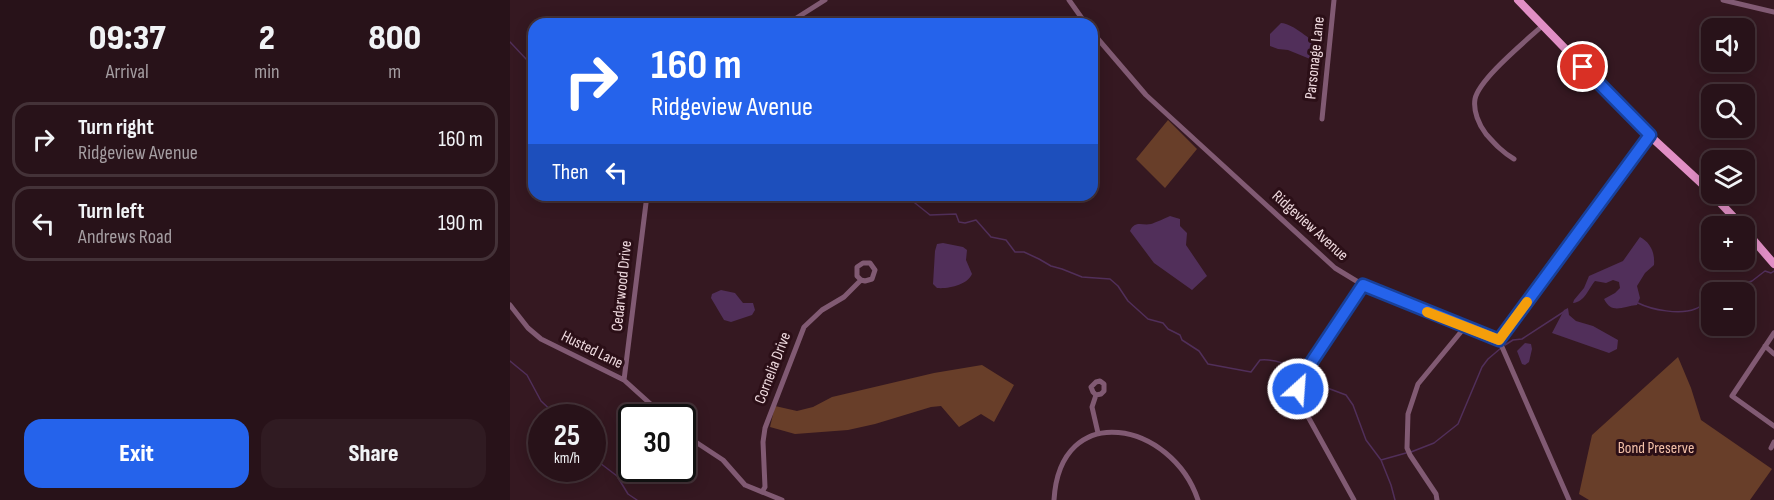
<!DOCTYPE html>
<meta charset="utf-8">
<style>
:root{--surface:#281219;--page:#301b22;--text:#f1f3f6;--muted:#a59ea2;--line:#443238;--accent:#2563eb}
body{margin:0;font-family:"Sofia Sans Condensed",sans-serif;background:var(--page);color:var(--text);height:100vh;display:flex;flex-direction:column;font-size:22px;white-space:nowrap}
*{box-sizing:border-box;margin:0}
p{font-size:20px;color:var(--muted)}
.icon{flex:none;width:33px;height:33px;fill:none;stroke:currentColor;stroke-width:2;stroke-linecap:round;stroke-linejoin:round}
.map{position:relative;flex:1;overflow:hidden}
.details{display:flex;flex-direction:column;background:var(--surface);width:510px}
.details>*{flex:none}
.guide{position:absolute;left:18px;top:18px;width:570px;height:183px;border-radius:18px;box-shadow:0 3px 15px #0003,0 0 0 2px var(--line);background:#2563eb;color:#fff;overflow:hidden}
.buttons{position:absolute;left:1191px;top:18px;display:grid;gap:12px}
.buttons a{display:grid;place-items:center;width:54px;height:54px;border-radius:12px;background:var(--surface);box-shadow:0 3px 15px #0003,0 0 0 2px var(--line);font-size:30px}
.speed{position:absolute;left:18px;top:404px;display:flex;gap:12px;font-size:30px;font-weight:700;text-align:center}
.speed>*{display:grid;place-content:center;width:78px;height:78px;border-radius:50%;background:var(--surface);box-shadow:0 3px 15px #0003,0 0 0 2px var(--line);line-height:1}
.speed small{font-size:15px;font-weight:400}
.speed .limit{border:3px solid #111;border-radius:9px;background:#fff;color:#111}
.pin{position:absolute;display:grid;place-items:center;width:51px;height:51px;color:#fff;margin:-26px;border:3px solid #fff;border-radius:50%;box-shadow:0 2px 6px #0007}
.me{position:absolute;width:66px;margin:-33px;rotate:26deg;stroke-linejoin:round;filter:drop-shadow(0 0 4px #0008)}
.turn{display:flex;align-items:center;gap:21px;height:126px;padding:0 24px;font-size:27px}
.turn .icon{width:78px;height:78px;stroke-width:2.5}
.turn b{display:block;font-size:42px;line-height:51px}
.then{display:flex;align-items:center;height:57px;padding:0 24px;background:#0003;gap:12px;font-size:22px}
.eta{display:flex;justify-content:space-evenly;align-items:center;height:102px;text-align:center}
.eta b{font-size:36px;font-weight:800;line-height:42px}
.cta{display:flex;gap:12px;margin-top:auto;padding:12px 24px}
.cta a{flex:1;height:69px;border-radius:18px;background:var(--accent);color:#fff;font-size:24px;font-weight:800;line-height:69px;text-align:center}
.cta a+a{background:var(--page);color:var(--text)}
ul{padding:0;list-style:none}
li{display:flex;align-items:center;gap:18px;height:75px;margin:0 12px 9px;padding:0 12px;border:3px solid var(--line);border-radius:18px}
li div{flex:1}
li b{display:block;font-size:22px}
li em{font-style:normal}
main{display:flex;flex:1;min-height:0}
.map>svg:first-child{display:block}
.green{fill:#683e29}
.water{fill:#512f5a}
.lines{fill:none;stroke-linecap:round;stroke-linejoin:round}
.stream{stroke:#512f5a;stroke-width:1.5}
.minor{stroke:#815a73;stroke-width:5}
.primary{stroke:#e18fc5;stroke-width:8}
.route-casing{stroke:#184099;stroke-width:15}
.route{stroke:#2563eb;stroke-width:10}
.slow{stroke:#f59e0b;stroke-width:10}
.labels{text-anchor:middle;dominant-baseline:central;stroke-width:6;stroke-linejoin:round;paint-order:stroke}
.street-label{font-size:16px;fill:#efdadf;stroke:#2b0f17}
.park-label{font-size:16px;fill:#f4c1a9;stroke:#2b0f17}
</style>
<main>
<section class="details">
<div class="eta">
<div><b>09:37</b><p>Arrival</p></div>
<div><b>2</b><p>min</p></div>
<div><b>800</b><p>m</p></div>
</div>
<ul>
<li><svg class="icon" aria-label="right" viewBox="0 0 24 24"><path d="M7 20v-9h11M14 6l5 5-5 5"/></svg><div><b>Turn right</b><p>Ridgeview Avenue</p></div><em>160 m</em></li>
<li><svg class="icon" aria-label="left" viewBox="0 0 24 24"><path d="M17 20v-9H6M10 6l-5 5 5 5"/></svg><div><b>Turn left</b><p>Andrews Road</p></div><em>190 m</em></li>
</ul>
<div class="cta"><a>Exit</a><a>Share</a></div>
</section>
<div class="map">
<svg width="1264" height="500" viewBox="0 0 1264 500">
<rect width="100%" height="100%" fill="#351821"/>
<path class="green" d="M658 120 687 149 655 188 626 159Z
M1168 357 1181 388 1191 420 1262 469 1240 500H1079L1069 494 1082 435Z
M472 365 504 385 484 422 471 414 449 427 431 406 421 407 365 424 338 430 285 434 260 427 265 406 287 411 303 407 322 397 424 373Z"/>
<path class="water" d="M771 23C784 24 800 40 811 47V53L805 61 778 50 768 49 760 46V34Z
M660 216 670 219V226L677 233 676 245 697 276 682 290 644 263 620 231C625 220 632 226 641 224 645 223 655 218 660 216Z
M1130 237C1141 243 1145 253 1144 265L1135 273 1127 286 1130 298 1127 305C1113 306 1102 315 1094 299L1105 293 1110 288 1109 282 1103 280 1096 283 1085 281C1078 289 1075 302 1063 303L1064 300 1074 288 1079 276 1113 261Z
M433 243 453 247 457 250 456 260 462 274C457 285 439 289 427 288L423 284 425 251 427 244Z
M211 290 225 293 233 303H243L245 310 242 315 221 322 214 320 201 298 202 294Z
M1058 308 1059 315 1066 321 1083 326 1108 340 1107 349 1099 353 1042 333 1054 310Z
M1015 343 1021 344 1022 349 1019 362 1015 365 1012 364 1007 351Z"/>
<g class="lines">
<path class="stream" d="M0 42 17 60 24 62
M395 195 420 215 446 214 449 222 455 223 466 220 481 237 496 240 505 252H514L529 259 541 266 552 269 572 277 600 279 608 286 618 301 638 319 653 323 658 329 670 335 672 340 689 351 698 364 741 372 750 360C763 359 779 363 787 373
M1213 292 1242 281 1255 271 1261 273 1264 271
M1128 303C1142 310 1170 315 1185 309 1191 307 1196 302 1202 298
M995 345 1003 340 1012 339 1055 311
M0 361 17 375 31 401 48 417
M795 379 811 388 820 389 836 395 843 405 856 440 871 460 881 485 885 500
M82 450 90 463 107 476 118 494 127 500
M901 452 924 443 948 424 972 367 978 359 991 348
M871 460 896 453"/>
<path class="minor" d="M559 0 576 24
M1213 0 1264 12
M277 24 315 0
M582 32 636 95 825 268 853 285 989 340 1059 500
M812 119 824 0
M1004 159C992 152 985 144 976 134 969 125 963 111 965 99 969 79 1016 41 1032 26
M0 305 18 328 31 339 114 380 155 417
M1264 333 1222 396 1264 426
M989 340 1139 135
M1255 346 1264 354
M114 380 137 195
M586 395 583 392 581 387 586 382 590 381 594 384V391L591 394 586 395 582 407 588 433
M172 433 213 460 235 485 272 500
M1261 448 1264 442
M252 492 255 487 253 442 255 428 294 327 312 310 334 297 351 280 355 281 362 279 365 270 360 263H353L347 267V276L351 280
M544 500C550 398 662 422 688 500
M844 500 791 404 788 389 793 375 853 285
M927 500 926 494 900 455 897 448 898 414 908 384 955 327"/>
<path class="primary" d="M1008 0 1139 135 1202 193
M1202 194 1232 226
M1234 229 1264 264"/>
</g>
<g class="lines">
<g class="route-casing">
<path id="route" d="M788 389 793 375 853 285 989 340 1140 135 1073 67"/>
</g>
<use href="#route" class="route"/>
<path class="slow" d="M917 312 989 340 1017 302"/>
</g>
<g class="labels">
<g class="street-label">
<text transform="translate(805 58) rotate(-84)">Parsonage Lane</text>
<text transform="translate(800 226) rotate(42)">Ridgeview Avenue</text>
<text transform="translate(112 286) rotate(-84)">Cedarwood Drive</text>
<text transform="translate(82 350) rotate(26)">Husted Lane</text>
<text transform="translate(263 368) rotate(-69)">Cornelia Drive</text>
</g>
<g class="park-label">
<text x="1146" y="448">Bond Preserve</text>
</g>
</g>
</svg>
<div class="buttons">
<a><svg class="icon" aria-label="sound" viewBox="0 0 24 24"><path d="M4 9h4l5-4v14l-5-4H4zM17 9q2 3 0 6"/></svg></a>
<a><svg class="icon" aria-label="search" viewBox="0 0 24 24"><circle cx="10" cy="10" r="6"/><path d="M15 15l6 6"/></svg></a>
<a><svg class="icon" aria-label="layers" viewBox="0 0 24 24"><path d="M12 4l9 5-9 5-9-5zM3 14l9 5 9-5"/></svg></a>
<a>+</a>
<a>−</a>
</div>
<div class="speed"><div>25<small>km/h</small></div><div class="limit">30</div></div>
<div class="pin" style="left:1073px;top:67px;background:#d93025"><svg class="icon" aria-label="arrive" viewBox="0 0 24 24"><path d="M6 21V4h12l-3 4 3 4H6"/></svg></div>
<svg class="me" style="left:788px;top:389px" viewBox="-20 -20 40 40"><circle r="17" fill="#2563eb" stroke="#fff" stroke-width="3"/><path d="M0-11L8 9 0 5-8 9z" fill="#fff"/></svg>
<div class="guide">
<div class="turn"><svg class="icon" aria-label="right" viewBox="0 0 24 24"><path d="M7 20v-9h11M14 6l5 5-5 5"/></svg><div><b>160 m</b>Ridgeview Avenue</div></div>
<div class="then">Then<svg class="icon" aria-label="left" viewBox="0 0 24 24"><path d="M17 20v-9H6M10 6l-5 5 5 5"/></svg></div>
</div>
</div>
</main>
